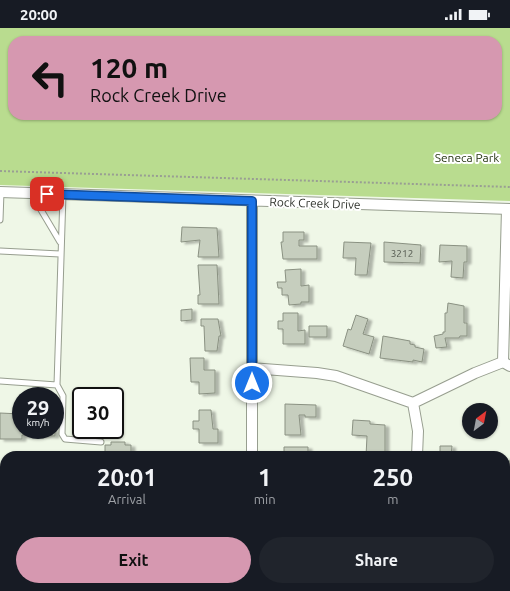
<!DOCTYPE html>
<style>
:root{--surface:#171b24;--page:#20242c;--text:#f1f3f6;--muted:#9ea1a6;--accent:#d698b0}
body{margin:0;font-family:Ubuntu,sans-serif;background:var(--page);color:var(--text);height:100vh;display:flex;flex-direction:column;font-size:15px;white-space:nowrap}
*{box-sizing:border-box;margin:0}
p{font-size:13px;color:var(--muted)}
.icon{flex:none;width:22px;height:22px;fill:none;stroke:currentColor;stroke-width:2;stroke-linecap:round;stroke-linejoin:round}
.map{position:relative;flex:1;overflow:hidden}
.panel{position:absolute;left:0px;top:423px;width:510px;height:140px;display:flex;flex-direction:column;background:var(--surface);border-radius:16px 16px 0 0;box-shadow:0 1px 3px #0004}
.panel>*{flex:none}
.banner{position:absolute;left:8px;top:8px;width:494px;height:84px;border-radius:16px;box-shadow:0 1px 3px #0004;background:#d698b0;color:#111;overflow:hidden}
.needle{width:26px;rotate:32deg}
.controls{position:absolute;left:462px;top:375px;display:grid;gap:8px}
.controls a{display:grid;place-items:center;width:36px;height:36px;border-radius:50%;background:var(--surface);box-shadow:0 1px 3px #0004;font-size:20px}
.speed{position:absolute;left:12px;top:359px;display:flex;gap:8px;font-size:20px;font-weight:700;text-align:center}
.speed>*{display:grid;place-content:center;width:52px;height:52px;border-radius:50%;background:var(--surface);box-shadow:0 1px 3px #0004;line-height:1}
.speed small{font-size:10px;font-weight:400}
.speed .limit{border:2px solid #111;border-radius:6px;background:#fff;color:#111}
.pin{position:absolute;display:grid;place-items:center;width:34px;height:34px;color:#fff;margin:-17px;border-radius:8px;box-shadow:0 2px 6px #0006}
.me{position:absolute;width:44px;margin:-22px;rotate:0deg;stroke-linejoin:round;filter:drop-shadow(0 0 3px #0008)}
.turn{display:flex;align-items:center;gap:14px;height:84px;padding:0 16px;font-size:18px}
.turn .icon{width:52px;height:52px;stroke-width:2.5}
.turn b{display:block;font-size:28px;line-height:34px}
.eta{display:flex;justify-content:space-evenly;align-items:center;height:68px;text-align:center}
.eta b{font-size:24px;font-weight:600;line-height:28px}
.cta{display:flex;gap:8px;margin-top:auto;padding:8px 16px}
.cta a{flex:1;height:46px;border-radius:24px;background:var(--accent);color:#111;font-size:16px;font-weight:600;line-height:46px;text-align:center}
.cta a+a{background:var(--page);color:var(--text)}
.status{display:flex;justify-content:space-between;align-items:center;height:28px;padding:0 20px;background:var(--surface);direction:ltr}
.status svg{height:11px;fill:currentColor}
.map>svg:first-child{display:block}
.green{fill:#b9dc8f;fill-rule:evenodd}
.building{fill:#c6cebe;stroke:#8a9182;filter:url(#shadow)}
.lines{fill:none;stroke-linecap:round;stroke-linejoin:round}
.service-casing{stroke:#979e8f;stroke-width:7}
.minor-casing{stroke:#979e8f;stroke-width:12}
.path{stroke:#999e93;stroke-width:2;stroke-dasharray:2 2;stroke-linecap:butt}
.service{stroke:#fff;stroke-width:5}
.minor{stroke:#fff;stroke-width:10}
.route-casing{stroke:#114b97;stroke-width:10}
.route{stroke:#1a73e8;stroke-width:7}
.labels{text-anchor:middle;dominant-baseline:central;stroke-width:4;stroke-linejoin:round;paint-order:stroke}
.number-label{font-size:10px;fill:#53584f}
.park-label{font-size:12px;fill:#273613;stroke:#fff}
.street-label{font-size:12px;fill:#2d302a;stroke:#fff}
</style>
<div class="status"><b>20:00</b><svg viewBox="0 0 49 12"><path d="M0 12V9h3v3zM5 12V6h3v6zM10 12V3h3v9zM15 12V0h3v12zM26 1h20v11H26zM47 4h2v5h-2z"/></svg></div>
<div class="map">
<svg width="510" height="563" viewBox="0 0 510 563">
<defs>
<filter id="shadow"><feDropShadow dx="4" dy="2" stdDeviation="1" flood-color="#0004"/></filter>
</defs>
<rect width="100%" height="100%" fill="#eff7e7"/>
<path class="green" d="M0 0H510V173L0 157ZM13 13H497V87H13Z"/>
<path class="building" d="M182 199 217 200 219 229H198L200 212 181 214Z
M283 204H304V212H299V218H317V231H283L281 214H283Z
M344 214 371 215 367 247H355L356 230H343Z
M384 214 421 217 420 235 384 234Z
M440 217 467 218V234H464L463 250 451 249 452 233 439 234Z
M198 237H217L219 276H198V267H200Z
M301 241V258L309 257V274H301V276L289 277 288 267H282V260H278L277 254H286L285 242Z
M448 275 464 278V295H467V308H460L459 310H445L447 319 436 320 434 308 443 306V304H445V285H447Z
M192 281V292L181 293V282Z
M283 285H298V303L305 302V316H283V301H278V293H283Z
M356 287 368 291 363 306 374 309 369 326 343 318 348 301 351 302Z
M201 291H218L221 308H219L217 323H205L204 298H201Z
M309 298H327V309H309Z
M383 308 410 313V316L415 317V319L424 321 422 334 413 332V334L380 330Z
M190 330H204V342H215V365L199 366V354H191Z
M285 376 316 377V389H305V387H299L301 407H285Z
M199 382H211L213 401H218V415H199V401H193V393H199Z
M0 385 21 386V402H55V408L22 407V411H0Z
M353 392 370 393V396L385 397V428H366L367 408 352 407Z
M111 414H125V417H131V428H67H105V417H111Z
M440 418H452L451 428H440Z
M284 419H308V428H284Z
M505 430H507V433H510V455L505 454Z
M0 454H5V488H0Z
M0 541 5 542V558H20V563L6 562V559H0Z
M28 558H58V563H27Z
M98 558H108L112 562 96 563 94 562Z
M199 558H219V562H199Z
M281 558H305V563H283Z
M361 558H376V561H379V563H356H361Z
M448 558H460L459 563H447Z
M482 558H495V563H482Z"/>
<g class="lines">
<g class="service-casing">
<path id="service" d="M31 165 60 214
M0 192 1 164
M0 223 60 226
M0 353 57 357 63 166
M57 357 63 368 62 406 65 411 101 414"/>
</g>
<g class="minor-casing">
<path id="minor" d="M0 164 510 181
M503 334 507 181
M252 340 317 345 336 348 413 375 475 345 503 334 510 338
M413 375 418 403 417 428
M252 428V173
M252 563V558
M411 563V558"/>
</g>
<path class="path" d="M0 143 510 159"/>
<use href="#service" class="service"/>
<use href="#minor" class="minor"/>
</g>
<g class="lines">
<g class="route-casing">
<path id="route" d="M47 166 252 173V355"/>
</g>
<use href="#route" class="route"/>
</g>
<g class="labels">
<g class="number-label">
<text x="402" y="225">3212</text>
</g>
<g class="park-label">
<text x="467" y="129">Seneca Park</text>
</g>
<g class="street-label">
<text transform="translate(315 175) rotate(2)">Rock Creek Drive</text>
</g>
</g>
</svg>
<div class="controls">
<a><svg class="needle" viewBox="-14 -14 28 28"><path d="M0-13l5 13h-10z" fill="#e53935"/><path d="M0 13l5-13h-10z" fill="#9ea1a6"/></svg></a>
</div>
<div class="speed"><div>29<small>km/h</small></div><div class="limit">30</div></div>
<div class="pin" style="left:47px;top:166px;background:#d93025"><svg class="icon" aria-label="arrive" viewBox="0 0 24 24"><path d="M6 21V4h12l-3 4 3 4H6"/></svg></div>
<svg class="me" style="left:252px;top:355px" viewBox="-20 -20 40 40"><circle r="17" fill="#1a73e8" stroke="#fff" stroke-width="3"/><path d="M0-11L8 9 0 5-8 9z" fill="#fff"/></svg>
<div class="banner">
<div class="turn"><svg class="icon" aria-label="left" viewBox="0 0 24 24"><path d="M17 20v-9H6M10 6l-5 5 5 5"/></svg><div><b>120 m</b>Rock Creek Drive</div></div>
</div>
<section class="panel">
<div class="eta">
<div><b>20:01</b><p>Arrival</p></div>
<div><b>1</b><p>min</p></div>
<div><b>250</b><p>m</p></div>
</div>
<div class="cta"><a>Exit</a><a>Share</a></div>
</section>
</div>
